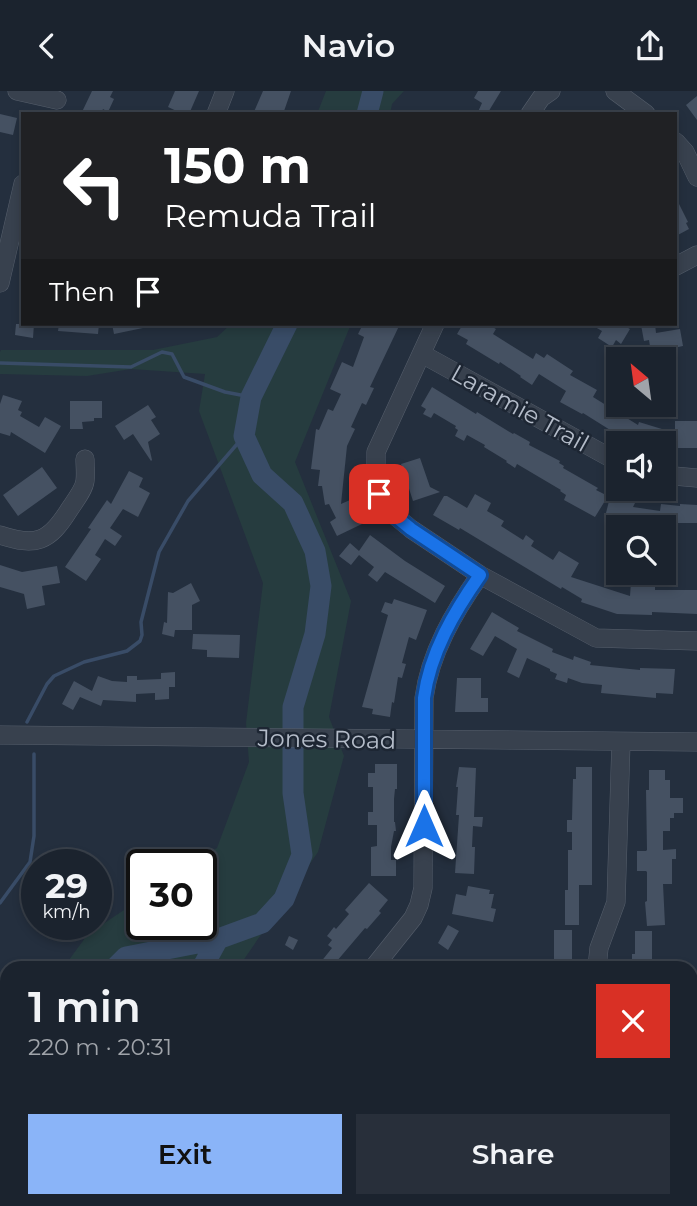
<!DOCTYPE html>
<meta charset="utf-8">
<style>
:root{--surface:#1b232e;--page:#282f3a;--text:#f1f3f6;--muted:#a0a4aa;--line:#39404a;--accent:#8ab4f8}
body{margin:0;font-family:Montserrat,sans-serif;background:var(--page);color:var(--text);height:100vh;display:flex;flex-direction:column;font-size:26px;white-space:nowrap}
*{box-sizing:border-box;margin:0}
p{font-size:23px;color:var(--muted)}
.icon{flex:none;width:38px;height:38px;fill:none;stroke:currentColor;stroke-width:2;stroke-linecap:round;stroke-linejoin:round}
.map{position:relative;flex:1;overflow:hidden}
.sheet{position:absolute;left:0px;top:870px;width:698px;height:247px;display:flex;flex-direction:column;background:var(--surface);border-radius:21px 21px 0 0;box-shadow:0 4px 10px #0003,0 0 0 2px var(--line)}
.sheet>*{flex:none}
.top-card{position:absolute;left:21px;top:21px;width:656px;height:214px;border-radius:0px;box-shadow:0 4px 10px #0003,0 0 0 2px var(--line);background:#202124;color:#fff;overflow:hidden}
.needle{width:46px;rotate:331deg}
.tools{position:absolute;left:606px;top:256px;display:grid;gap:14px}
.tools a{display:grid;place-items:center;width:70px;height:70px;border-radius:0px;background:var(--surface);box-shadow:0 4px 10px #0003,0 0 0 2px var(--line);font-size:35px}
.speed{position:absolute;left:21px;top:758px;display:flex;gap:14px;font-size:35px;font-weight:700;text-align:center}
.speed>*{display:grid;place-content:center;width:91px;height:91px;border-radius:50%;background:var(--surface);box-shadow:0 4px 10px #0003,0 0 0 2px var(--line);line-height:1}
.speed small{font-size:18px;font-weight:400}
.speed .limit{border:4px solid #111;border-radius:10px;background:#fff;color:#111}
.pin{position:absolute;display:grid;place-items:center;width:60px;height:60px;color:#fff;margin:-30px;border-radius:14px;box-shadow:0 4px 10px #0006}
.me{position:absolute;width:77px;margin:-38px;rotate:0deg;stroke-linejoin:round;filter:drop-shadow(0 0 5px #0008)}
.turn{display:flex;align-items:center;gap:24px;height:147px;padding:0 28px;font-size:32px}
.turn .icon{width:91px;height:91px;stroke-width:2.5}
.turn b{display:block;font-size:49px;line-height:60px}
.then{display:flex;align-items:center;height:66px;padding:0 28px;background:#0003;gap:14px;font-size:26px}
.round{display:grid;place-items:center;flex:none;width:74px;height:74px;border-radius:0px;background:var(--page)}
.head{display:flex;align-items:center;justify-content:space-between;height:119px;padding:0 28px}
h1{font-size:42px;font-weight:600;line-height:52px}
.cta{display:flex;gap:14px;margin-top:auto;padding:14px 28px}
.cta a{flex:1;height:80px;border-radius:0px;background:var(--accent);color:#111;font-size:28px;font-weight:600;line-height:80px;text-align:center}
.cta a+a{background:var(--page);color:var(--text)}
header{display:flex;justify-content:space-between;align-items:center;height:91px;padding:0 28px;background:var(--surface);font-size:32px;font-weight:600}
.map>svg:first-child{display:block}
.green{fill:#263c3f}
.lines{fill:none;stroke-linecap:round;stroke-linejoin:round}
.stream{stroke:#394c67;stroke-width:3.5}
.river{stroke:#394c67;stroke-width:21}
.building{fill:#455162}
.minor-casing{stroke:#565f6c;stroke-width:19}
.minor{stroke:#38414e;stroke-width:18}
.route-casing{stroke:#114b97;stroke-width:18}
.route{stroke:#1a73e8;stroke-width:12}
.labels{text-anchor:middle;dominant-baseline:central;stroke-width:5;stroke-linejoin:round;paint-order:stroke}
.street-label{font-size:24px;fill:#b4bcc9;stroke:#1d2633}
</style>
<header><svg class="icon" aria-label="back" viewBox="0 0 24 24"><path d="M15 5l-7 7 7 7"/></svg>Navio<svg class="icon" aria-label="share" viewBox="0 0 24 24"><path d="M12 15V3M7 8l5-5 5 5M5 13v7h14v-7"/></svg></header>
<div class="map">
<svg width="697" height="1115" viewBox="0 0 697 1115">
<rect width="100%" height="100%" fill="#242f3e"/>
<path class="green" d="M326 0H404L392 13 390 23H317Z
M231 233H351L295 371 351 510 329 626 344 665 318 761 238 877H63L88 843 142 807V833H201V774L193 773 217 757 249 671 246 632 263 492 199 320 205 283 131 278 87 285 0 283V261L1 259H153L217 246Z
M7 953V1110H72L69 1115H0V961Z"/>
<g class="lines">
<path class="stream" d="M0 272 131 276 162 261 172 263 184 286 225 301 251 306
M27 631 47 593 54 585 84 571 127 560 140 550 142 544 141 531 159 461 188 410 244 345
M0 812 30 771 34 745V663"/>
<path class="river" d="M367 23 373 0
M115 877 126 866 218 848 262 832 284 808 302 764 293 702V616L315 543 321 495 315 460 293 412 262 384 244 345 251 306 287 233
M202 877 218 848
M0 1022 7 1013
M35 1115 38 1110"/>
</g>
<path class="building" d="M92 0H113L110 6 114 8 108 21 103 18 101 23H81Z
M175 0H199L189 23H183L168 16Z
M263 0H291L283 23H253Z
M478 0H501L487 23H477L482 12 474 7Z
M697 5V29L686 14Z
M0 23 17 27 13 44 0 41Z
M676 107 688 131 686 132 689 138 676 145Z
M16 233H34L33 247 15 244Z
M59 233H99L98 243 58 240Z
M112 233H142L143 237 114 243Z
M363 233H400L370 296 374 297 366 314 362 312 351 336 355 338 347 355 341 413 350 409 362 433 337 445 330 431 336 427 329 413 325 414 322 395H318L320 379 311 378 316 338 319 339 328 318 333 320 341 303 330 298 342 271 353 276 364 246 358 243Z
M463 233H487L496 238 493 243 533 268 536 262 544 267 547 263 573 280 570 284 597 299 593 306 638 334 639 331 675 342V330H697V357H663V352H631L583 322 582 323 560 311 566 300 539 283 532 294 520 286 521 285 500 271 499 273 466 253 468 249 457 243Z
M590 233H621L630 238 621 253 616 249 612 256 598 247 602 240Z
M648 233H655L656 242 680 238 683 255 669 258 670 262 657 264V261L651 262 649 249 644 250 641 234Z
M432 296 476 323 477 321 513 343 514 342 530 351 529 354 560 370 559 372 564 375 563 377 598 397 596 399 608 405 595 426 564 409 566 404 560 400 561 399 517 373 515 377 506 371 507 370 484 356 485 354 467 344 464 350 455 345 458 339 455 337 456 335 434 322 431 327 423 323 426 318 421 315Z
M3 304 22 310 18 319 22 321 20 325 39 336 45 326 61 335 45 362 11 341 10 345 0 342V313Z
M70 310H102V327H94V330L82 331 83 338H70Z
M148 314 156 326 151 329 160 343 148 351 152 369 151 370 133 343 124 349 115 335Z
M420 367 430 396 440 401 413 410 401 373Z
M42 376 57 397 18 425 3 404Z
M129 380 143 387 139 396 150 402 138 426 123 418 110 437 122 445 115 455 105 448 95 464 101 468 86 490 65 476 91 438 88 437 107 409 111 413Z
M475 403 491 412 487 420 504 430 501 435 523 449 526 444 534 450 531 455 553 469 559 460 579 472 571 486 630 505 631 491 655 493V499H697V523L652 521V524L617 523 581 511 582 508 562 496 561 498 460 437 459 439 433 424 444 405H447L467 417Z
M610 406 622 411 624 407 635 412 633 416 660 420 661 413 680 415V413L697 414V432H674L672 445 663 444V436H644L625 433 623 436H617L604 430Z
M370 444 405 470 445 495 435 512 385 481 377 491 368 484 374 476 359 464 351 474 339 465 350 452 359 460Z
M0 474 22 481 57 475 60 492 42 495 45 514 27 518 24 503 0 496Z
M191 492 200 510 192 514V539H175L174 546 162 543 164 531 167 532 168 501 173 502Z
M394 508 427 519 416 549 409 546 402 572 406 573 402 587 398 586 394 612 392 611 390 626 372 623 373 618 362 616 388 524 381 521 385 511 392 513Z
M492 521 519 537 517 540 553 558 552 561 573 569 574 565 591 571 590 574 640 579V577L675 578 673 603 656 602V607L601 602 602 594 582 592 568 587 567 592 555 588 557 583 550 580V578L527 567 519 587 507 581 517 558 495 545 483 565 470 558Z
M193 543 240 544 239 567 207 566V559L192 558Z
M175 581V596H169V608L155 609V602L136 603V611L103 609 101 615 80 606 73 619 62 613 74 590 92 600 98 585 112 590 127 591V585H137V589L161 588V582Z
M457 587H481V607H488V621H455Z
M375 673H397V698H395L394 708V731H395L396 740H394L391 756V769H396V785H371V756L377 755V734H368V721H373V696H368V682H375Z
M459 676 476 677 474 726H483L482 736 473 735 472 756H475L474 783 455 782 459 724H456L458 696H456Z
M576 676H592V794H579V834H565V799H568V759H572V741H567V729H572L573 688H576Z
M649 679H665V689H670V707H683V722H674V727H670V740H663V759L676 758V768H672V793H663L665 834 647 835 645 811 647 810V781L646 780H637V760H646L647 759 646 699H649Z
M369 792 388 809 379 820 381 822 367 838 365 837 331 877H316L332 857 328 854 332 849 327 845 334 836 336 838 349 823 345 819Z
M468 795 490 799 489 803H494L491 817 496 818 493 831 452 823 456 803 466 805Z
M448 834 459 840 448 859 438 852Z
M554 839H572V874H554Z
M635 840H652V875H632V863H635Z
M289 845 298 849 293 859 285 854Z"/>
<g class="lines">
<g class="minor-casing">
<path id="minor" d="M17 0 57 9
M615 0 646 23
M216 23 225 0
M530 23 541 7 551 0
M676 51 685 61 697 86
M676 175 697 164
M0 192 23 93
M435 233 376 361V382L379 403 394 424 411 438 480 484 596 547 697 550
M422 263 618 371
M663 384 697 387
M0 444C36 456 49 451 69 419 74 411 84 399 85 390 86 383 85 375 85 368
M0 644 697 651
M373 877 413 827 419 814 423 797 424 607C430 562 454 521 480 484
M597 877 599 857 616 811 621 651
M691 962H697
M341 1110 353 1115
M196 1115 198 1110"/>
</g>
<use href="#minor" class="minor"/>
</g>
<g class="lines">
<g class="route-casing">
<path id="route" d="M379 403 394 424 411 438 480 484C454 521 430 562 424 607V735"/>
</g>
<use href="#route" class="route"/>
</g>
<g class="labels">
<g class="street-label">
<text transform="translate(520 317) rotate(29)">Laramie Trail</text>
<text transform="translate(327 648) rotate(1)">Jones Road</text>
</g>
</g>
</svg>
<div class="tools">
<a><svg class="needle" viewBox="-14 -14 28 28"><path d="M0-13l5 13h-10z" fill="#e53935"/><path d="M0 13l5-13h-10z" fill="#a0a4aa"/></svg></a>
<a><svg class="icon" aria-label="sound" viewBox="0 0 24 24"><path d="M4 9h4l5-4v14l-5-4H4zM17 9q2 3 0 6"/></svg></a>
<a><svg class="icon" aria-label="search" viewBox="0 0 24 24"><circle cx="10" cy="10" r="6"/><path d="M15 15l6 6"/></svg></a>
</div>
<div class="speed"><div>29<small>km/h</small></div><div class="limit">30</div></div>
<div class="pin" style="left:379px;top:403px;background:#d93025"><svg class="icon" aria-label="arrive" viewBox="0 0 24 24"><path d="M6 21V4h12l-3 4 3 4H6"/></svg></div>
<svg class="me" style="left:424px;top:735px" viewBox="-20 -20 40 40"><path d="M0-17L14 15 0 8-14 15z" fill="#1a73e8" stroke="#fff" stroke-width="4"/></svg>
<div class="top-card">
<div class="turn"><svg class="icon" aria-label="left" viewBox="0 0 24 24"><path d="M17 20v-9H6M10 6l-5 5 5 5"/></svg><div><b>150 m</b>Remuda Trail</div></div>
<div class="then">Then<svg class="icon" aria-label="arrive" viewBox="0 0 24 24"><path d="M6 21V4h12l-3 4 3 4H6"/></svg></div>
</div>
<section class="sheet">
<div class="head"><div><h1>1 min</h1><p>220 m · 20:31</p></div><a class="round" style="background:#d93025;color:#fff"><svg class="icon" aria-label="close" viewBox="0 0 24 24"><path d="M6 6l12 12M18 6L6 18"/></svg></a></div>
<div class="cta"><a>Exit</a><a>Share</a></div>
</section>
</div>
